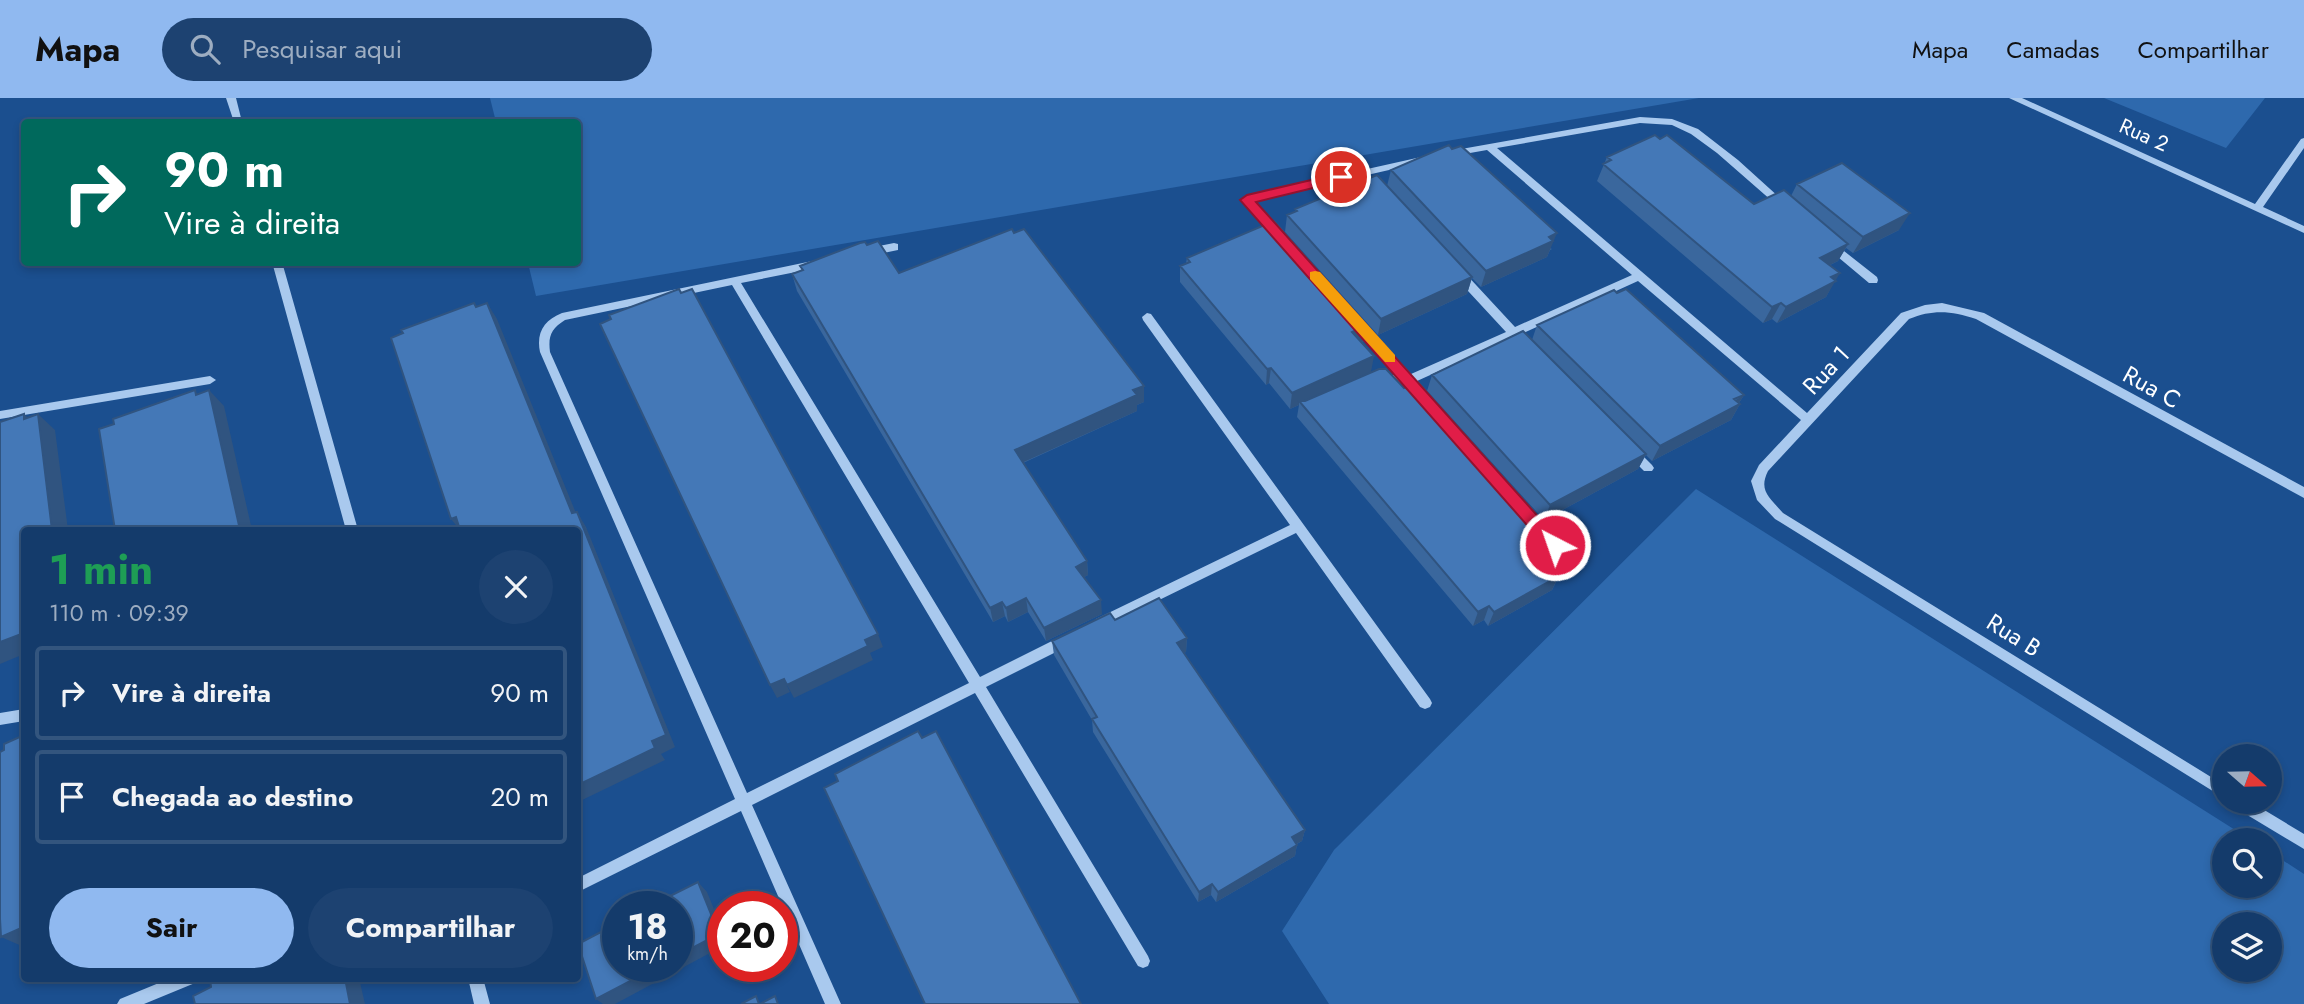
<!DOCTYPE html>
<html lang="pt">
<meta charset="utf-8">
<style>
:root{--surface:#143b6b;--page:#1d4271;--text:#f1f3f6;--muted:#9dadc1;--line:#33557e;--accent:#90b9f0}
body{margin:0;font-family:Jost,sans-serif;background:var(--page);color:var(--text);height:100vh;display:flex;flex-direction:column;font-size:26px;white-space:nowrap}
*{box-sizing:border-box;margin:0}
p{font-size:23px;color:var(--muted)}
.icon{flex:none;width:38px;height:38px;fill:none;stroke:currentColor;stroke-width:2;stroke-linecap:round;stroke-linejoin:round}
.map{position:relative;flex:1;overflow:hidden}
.side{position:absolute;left:21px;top:429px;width:560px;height:455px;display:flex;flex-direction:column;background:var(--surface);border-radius:7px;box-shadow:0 4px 10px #0003,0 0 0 2px var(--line)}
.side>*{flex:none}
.hud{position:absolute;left:21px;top:21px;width:560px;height:147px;border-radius:7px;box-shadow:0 4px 10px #0003,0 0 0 2px var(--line);background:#00695c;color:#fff;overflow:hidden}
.needle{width:46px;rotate:110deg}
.buttons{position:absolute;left:2212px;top:646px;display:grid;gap:14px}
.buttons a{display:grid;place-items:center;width:70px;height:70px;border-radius:50%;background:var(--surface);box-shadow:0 4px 10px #0003,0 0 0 2px var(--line);font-size:35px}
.speed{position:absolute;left:602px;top:793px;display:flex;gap:14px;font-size:35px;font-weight:700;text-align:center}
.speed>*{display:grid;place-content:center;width:91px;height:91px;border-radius:50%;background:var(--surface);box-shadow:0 4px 10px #0003,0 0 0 2px var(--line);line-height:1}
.speed small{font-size:18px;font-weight:400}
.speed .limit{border:10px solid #d22;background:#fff;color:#111}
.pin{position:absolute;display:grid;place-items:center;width:60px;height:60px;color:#fff;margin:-30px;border:4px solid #fff;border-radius:50%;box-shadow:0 2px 7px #0007}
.me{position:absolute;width:77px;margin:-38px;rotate:319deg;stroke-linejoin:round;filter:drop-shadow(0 0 5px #0008)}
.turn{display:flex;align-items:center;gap:24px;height:147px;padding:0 28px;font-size:32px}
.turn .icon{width:91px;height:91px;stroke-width:2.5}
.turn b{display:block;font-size:49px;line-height:60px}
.round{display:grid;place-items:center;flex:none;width:74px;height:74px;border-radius:37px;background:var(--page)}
.summary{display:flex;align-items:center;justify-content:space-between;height:119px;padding:0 28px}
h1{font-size:42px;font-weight:700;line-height:52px;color:#1e9e55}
.action{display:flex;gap:14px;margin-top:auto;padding:14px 28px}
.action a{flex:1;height:80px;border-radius:42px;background:var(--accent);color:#111;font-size:28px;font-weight:700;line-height:80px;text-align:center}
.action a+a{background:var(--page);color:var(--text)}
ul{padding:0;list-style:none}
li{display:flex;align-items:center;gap:21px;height:94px;margin:0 14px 10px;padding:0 14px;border:4px solid var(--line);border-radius:7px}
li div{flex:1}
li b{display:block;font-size:26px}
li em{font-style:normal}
header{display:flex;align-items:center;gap:42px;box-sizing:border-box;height:98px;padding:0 35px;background:var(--accent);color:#111}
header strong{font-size:33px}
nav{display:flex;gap:38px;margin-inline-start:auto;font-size:24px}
.search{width:490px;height:63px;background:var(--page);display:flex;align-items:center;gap:18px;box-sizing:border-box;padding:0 24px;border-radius:38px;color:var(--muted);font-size:26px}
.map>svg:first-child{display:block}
.green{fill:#2e69ad;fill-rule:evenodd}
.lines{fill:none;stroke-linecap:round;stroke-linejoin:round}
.minor{fill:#a9c9ee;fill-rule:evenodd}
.wall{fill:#3a679d}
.shaded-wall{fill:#305480}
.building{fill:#4478b7;stroke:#305480;stroke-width:2}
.route{fill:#e11d48;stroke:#92132f;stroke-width:2}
.slow{fill:#f59e0b}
.labels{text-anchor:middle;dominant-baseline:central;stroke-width:5;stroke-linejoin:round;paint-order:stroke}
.far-street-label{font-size:21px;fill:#fff;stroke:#1b4f8f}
.street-label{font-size:24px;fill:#fff;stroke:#1b4f8f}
</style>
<header>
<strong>Mapa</strong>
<div class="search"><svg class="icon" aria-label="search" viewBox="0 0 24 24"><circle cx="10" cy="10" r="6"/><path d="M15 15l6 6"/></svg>Pesquisar aqui</div>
<nav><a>Mapa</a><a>Camadas</a><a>Compartilhar</a></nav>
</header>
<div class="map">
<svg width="2304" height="906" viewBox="0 0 2304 906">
<rect width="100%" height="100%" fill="#1b4f8f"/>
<path class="green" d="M490 0H1699L536 198 528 165 578 164V24H496Z
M2104 0H2265L2226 50Z
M1696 391 2251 742H2224V788H2270V754L2304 776V906H1329L1282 833 1334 752ZM2224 826H2270V872H2224Z"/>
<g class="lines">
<path class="minor" d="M226 0H236L242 24H234Z
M2009 0H2022L2255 106 2301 41 2304 40V50L2263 109 2304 128V135Z
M1640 19 1672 21 1698 31 1738 62 1789 108 1788 110H1780L1717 55 1691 36 1672 27 1640 25 1497 50 1807 315 1901 215 1925 207 1942 205 1984 215 2304 389V400L1976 221C1952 213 1933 211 1909 221L1768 373C1758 393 1770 400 1783 415L2224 687V700L1775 421 1757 402 1751 383 1759 367 1801 322 1638 183 1521 236 1531 248 1530 251H1522L1512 240 1417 283 1430 298 1428 301H1420L1407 286 1376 283 1374 280 1376 277H1398L1352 226 1351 223 1352 220H1360L1411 276 1506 234 1456 180V174H1464L1515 229 1632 177 1487 52 1453 58 1448 55 1450 53Z
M1421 59 1424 60V64L1254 103 1283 135V139H1275L1242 101 1247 98Z
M1830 142 1877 179 1878 182 1877 185H1869L1826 149V143Z
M894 145 898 146V152L869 158 864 154 869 150Z
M817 162 822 166 821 169 741 185 980 579 1060 539 1065 537 1070 539 1071 543 1070 547 986 589 1148 858 1150 863 1148 868 1143 870 1138 868 975 595 752 707 841 906H825L741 713 578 794V780L735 701 540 254C536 235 544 222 562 215ZM732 187 969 585 747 695 550 254C548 238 551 231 565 222Z
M272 164H282L358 432H346Z
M1147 215 1151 216 1430 601 1432 605 1430 609 1425 611 1420 609 1296 435 1104 529 1100 530 1096 529 1094 525 1096 521 1290 427 1143 222 1142 219Z
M210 278 216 282 210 286 0 321V313Z
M1631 348 1635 350 1652 367 1654 370 1652 373H1644L1627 356 1625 353 1627 350Z
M1523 407 1527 409 1559 443 1561 447 1559 451H1551L1519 415 1517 412 1519 409Z
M24 611V623L0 627V615Z
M2232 704H2251L2304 736V751L2234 709Z
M171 880H197L195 885 144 906H117L120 901Z
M468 880H483L490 906H474Z"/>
</g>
<path class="wall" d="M1607 59 1754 106 1791 98 1797 86 1899 132 1853 155 1846 150 1838 163 1830 167 1835 182 1826 199 1777 225 1772 221 1763 225 1597 83Z
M1391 72 1552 151 1550 152 1547 159 1481 189 1472 180 1467 196 1378 237 1285 134 1287 117 1295 114V111L1387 88Z
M867 147 899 175 1144 304 1137 307V313L1023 365 1087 463 1088 477 1084 479 1102 516 1046 543 1028 514 1008 524 1005 518 993 524 797 193 792 176 802 172 800 168Z
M1187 160 1364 243 1361 245 1371 274 1404 290 1536 415 1530 428 1559 478 1552 492 1488 528 1484 522 1473 528 1297 319 1299 307 1290 311 1269 285 1266 287 1180 184V168L1186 165Z
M1537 227 1744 297 1739 305 1740 306 1731 322 1652 363 1646 357 1638 371 1544 422 1427 293 1432 277 1532 242Z
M1115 522 1187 540 1186 554 1183 555 1305 732 1302 743 1297 746 1295 758 1216 804 1211 797 1198 804 1093 634 1092 622 1054 557 1052 543Z"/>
<path class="shaded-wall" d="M1910 115 1899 132 1853 155 1863 139Z
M1557 135 1547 159 1481 189 1486 173Z
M1848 146 1838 163 1811 176 1820 160Z
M1840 175 1826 199 1777 225 1786 209 1831 179Z
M1472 179 1467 196 1378 237 1381 221Z
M487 205 497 221 582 430 572 415Z
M1781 205 1772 221 1763 225 1772 209Z
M1367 227 1364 243 1349 250 1352 234Z
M1374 258 1371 274 1302 306 1299 303V307L1290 311 1292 295Z
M1271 270 1269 285 1266 287 1267 271Z
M1144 288V304L1137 307V313L1017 367 1015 352Z
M209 292 224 308 252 432H240Z
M1744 297 1737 308 1740 306 1731 322 1652 363 1660 348Z
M24 316 39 330 38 316 55 332 68 432H52Z
M1646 356 1638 371 1544 422 1550 407Z
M577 414 586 429 675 649 661 656 665 662 578 704V687L652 643Z
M1536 415 1529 430 1524 422Z
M456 419 460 432 451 421Z
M1087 463 1088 477 1077 483 1076 469Z
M1564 466 1552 492 1488 528 1494 514Z
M1026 500 1028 514 1008 524 1006 510Z
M1101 502 1102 516 1046 543 1044 530Z
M1002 504 1005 518 993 524 990 510Z
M1489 508 1484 522 1473 528 1478 514Z
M24 535V556L0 566V544Z
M878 536 883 549 870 555 873 562 794 600 787 587 865 542Z
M1187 540 1186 554 1176 559 1177 545Z
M784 581 790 594 777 600 770 587Z
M1305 732 1302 743 1289 750 1292 739Z
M1297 747 1295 758 1216 804 1218 794Z
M698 784 707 794 723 833V848L615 906H603L596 901 659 868H677V858Z
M1212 786 1211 797 1198 804 1199 794Z
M19 831 24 833V849L1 839Z
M345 880H359L365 906H350Z"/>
<path class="building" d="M1655 37 1660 41 1667 37 1754 106 1784 92 1848 146 1820 160 1840 175 1831 179 1836 183 1786 209 1781 205 1772 209 1603 66 1611 62 1607 59Z
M1449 47 1452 51 1461 48 1557 135 1549 139 1553 143 1486 173 1391 72Z
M1842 65 1910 115 1863 139 1797 86Z
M1377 77 1472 179 1381 221 1287 117 1297 113 1295 111Z
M1274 123 1367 227 1352 234 1374 258 1292 295 1271 270 1267 271 1180 168 1190 164 1187 160Z
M1012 131 1014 135 1024 131 1144 288 1133 292 1137 297 1015 352 1087 463 1076 469 1101 502 1044 530 1026 500 1006 510 1002 504 990 510 792 176 803 172 800 168 860 145 865 144 867 147 878 143 899 175Z
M679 191 681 195 692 191 878 536 865 542 868 548 787 587 784 581 770 587 600 226 611 221 609 217Z
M1626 191 1744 297 1734 301 1740 306 1660 348 1537 227 1614 192 1617 195Z
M474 205 476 209 487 205 572 415 577 414 666 637 652 643 655 650 578 687V432H460L456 419 451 421 391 240 403 235 401 232Z
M1523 233 1646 356 1550 407 1432 277Z
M1379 271H1386L1404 290 1418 284 1536 415 1524 422 1564 466 1554 472 1559 478 1494 514 1489 508 1478 514 1299 303H1305Z
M195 292 196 297 209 292 240 432H115L99 331 114 326 113 321Z
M24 316V321L38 316 52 432H24V535L0 544V324Z
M1159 500 1187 540 1177 545 1305 732 1292 739 1297 747 1218 794 1212 786 1199 794 1092 621 1097 619 1052 543 1110 515 1115 522Z
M918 633 922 640 936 633 1081 906H925L824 690 838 683 835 676Z
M24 637V836L20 838 19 831 1 839 0 821V654L4 652V646Z
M698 784 719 836 677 858V808H650Z
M618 825V868H659L596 901 578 846Z
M211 880H345L350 906H195L193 898 211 889 210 881Z
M756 898 759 906H741Z
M775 898 778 906H760Z"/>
<path class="route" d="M1341 75 1348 79 1346 82 1256 104 1560 443 1563 447 1560 452H1549L1240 102 1247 97Z"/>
<path class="slow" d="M1315 173 1320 174 1395 257V264H1385L1310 181V174Z"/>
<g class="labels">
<g class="far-street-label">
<text transform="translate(2144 37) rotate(24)">Rua 2</text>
</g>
<g class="street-label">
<text transform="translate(1826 272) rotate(-47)">Rua 1</text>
<text transform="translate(2152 289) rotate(29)">Rua C</text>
<text transform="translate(2014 537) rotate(32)">Rua B</text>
</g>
</g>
</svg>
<div class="buttons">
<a><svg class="needle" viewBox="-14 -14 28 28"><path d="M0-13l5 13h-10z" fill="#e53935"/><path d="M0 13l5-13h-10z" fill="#9dadc1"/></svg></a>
<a><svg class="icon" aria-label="search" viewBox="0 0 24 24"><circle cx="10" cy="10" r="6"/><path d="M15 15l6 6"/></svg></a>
<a><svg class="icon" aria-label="layers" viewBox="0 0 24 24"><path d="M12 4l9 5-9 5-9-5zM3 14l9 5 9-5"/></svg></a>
</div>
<div class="speed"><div>18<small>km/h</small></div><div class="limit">20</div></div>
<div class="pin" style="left:1341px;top:79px;background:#d93025"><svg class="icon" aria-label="arrive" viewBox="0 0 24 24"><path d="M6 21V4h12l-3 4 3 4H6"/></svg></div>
<svg class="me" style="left:1555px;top:447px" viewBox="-20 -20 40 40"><circle r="17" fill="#e11d48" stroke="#fff" stroke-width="3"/><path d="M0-11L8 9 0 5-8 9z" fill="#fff"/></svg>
<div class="hud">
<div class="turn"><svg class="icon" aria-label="right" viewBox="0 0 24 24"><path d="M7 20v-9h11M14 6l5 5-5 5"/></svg><div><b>90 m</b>Vire à direita</div></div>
</div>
<section class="side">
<div class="summary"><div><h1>1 min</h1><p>110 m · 09:39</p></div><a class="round"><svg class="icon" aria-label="close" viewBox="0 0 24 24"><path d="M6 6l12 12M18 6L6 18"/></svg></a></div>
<ul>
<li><svg class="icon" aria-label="right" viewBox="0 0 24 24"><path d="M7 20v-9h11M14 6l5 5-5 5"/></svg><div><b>Vire à direita</b></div><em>90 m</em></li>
<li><svg class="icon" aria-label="arrive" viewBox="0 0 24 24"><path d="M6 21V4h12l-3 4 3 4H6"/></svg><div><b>Chegada ao destino</b></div><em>20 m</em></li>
</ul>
<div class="action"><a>Sair</a><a>Compartilhar</a></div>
</section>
</div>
